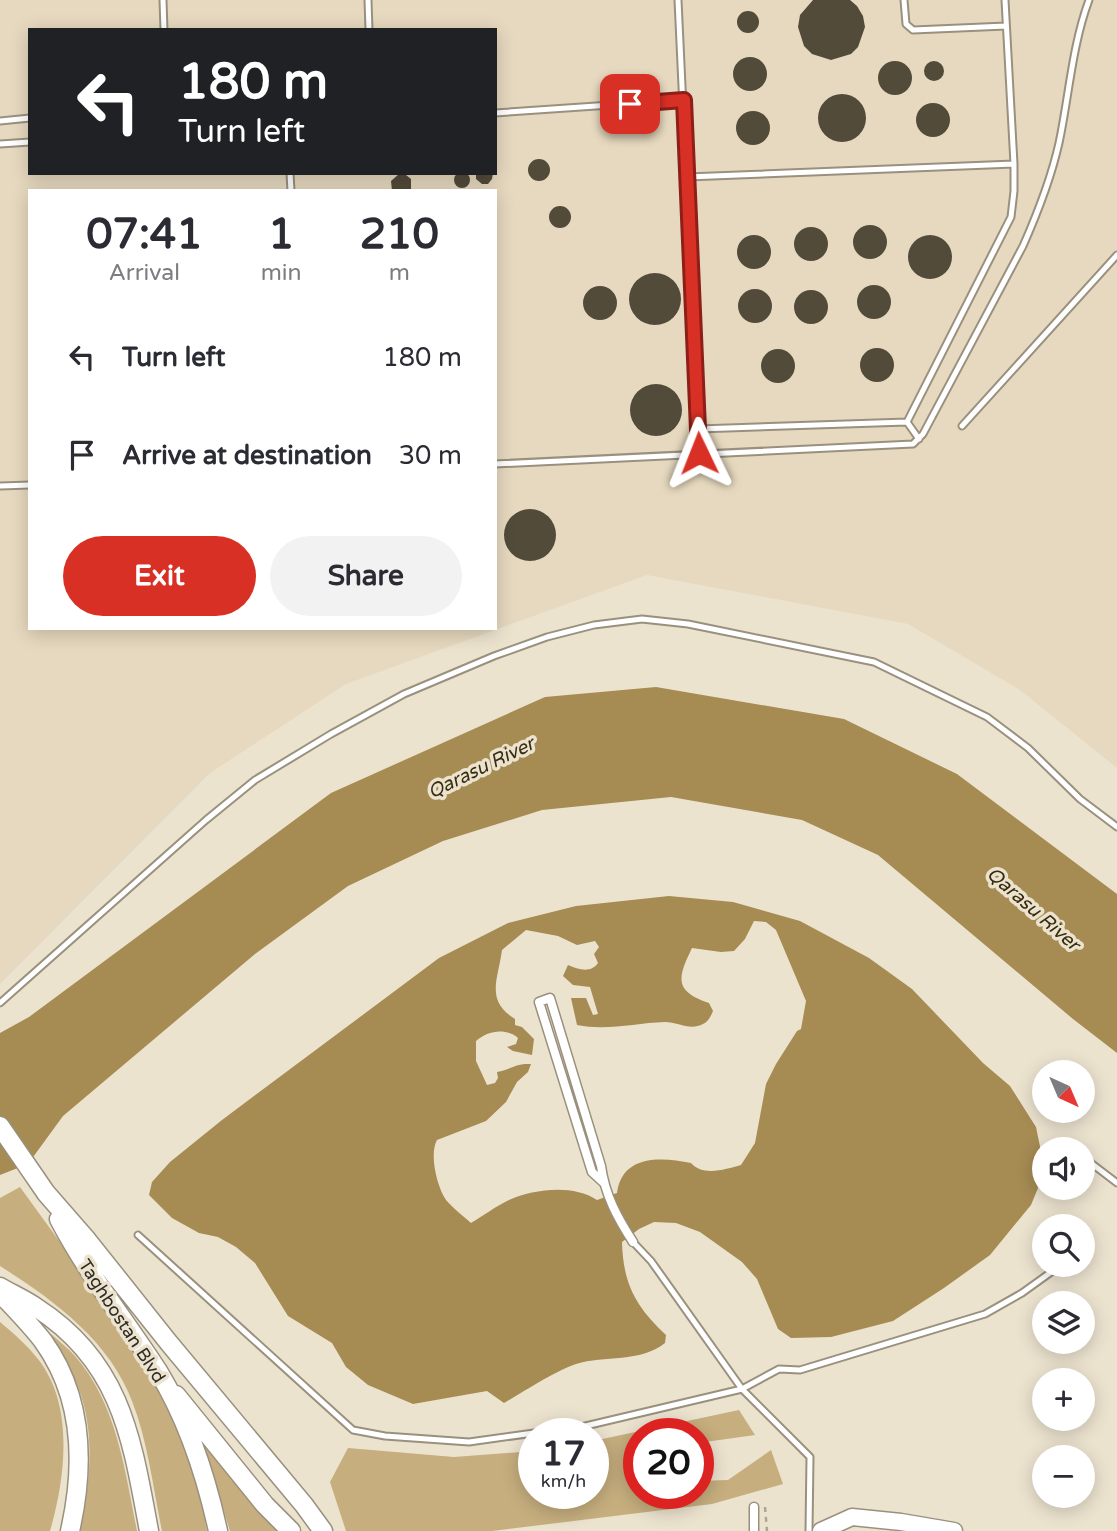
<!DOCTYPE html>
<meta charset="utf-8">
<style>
:root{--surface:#fff;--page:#f2f2f3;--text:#2b2b33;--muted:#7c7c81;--accent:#d93025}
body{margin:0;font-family:"Varela Round",sans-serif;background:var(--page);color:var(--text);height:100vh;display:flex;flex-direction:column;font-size:26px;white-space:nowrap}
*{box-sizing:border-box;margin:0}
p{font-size:23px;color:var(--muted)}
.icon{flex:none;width:38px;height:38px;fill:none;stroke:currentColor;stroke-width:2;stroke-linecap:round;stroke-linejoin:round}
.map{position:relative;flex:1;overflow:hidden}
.sheet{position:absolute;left:28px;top:189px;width:469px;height:441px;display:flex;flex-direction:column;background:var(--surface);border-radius:0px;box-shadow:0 4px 18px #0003}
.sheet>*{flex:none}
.banner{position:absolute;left:28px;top:28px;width:469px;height:147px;border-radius:0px;box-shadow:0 4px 18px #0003;background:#202124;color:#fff;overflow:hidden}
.needle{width:46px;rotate:136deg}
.controls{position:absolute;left:1032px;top:1060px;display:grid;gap:14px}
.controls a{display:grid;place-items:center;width:63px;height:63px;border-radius:50%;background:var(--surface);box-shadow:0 4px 18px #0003;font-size:35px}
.speed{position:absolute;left:518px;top:1418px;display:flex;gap:14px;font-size:35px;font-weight:700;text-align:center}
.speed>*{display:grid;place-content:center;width:91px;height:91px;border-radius:50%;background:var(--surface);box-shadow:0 4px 18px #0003;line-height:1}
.speed small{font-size:18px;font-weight:400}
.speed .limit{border:10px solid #d22;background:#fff;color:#111}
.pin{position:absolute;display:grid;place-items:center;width:60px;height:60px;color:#fff;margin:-30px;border-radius:14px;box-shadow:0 4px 10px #0006}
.me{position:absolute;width:77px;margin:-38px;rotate:358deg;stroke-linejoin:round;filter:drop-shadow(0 0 5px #0008)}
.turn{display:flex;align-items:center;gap:24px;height:147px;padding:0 35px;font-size:32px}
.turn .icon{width:91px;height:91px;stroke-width:2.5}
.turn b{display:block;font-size:49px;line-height:60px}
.eta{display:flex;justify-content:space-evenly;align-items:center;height:119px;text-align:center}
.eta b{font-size:42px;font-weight:800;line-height:49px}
.button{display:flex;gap:14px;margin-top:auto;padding:14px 35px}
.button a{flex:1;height:80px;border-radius:42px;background:var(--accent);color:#fff;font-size:28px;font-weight:800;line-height:80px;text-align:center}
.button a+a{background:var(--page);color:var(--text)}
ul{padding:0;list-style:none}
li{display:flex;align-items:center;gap:21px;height:98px;padding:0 35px}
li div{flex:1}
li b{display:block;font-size:26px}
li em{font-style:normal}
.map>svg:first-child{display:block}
.built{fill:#e7d9bf;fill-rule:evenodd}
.green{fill:#c6ae7e}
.water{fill:#a68b53;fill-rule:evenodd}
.building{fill:#534b3a}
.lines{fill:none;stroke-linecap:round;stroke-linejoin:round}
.service-casing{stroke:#99907e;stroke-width:9}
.pedestrian-casing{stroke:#99907e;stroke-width:11}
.secondary-casing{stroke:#99907e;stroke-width:19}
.primary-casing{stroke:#99907e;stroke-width:21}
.path{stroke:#aca595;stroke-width:2.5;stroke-dasharray:5 5;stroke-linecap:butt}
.service{stroke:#fff;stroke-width:5}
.pedestrian{stroke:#fff;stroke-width:8}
.secondary{stroke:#fff;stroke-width:16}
.primary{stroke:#fff;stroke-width:18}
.route-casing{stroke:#8d1f18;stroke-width:18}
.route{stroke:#d93025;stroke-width:12}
.labels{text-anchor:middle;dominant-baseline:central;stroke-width:7;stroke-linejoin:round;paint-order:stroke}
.street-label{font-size:18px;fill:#2f2c24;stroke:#ece3cf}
.water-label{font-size:19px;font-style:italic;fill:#372b10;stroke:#ece3cf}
</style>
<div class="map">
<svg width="1117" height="1531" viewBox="0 0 1117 1531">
<rect width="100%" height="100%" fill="#ece3cf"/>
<path class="built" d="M0 0H1117V768L1020 690 908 624 647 575 346 684 210 773 0 984ZM30 30H495V173H30ZM30 191H495V628H30Z"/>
<path class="green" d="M20 1187C83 1275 156 1365 193 1469 200 1488 203 1510 207 1531H162C153 1488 148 1442 132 1401 109 1340 52 1299 0 1266V1198Z
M0 1322C13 1333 28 1346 38 1359 75 1406 65 1479 50 1531H0Z
M51 1334C59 1341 68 1348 75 1356 117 1404 125 1471 137 1531H80C90 1484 96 1433 78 1387 71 1368 60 1351 51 1334Z
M739 1410 755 1435 698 1443V1433H639V1493H698V1481L728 1480 771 1450 783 1484 712 1504 492 1531H346L330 1482 348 1448 454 1457 534 1451V1493H593V1441Z
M207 1439 281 1531H230L202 1442Z"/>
<path class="water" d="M656 687 844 719 957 774 1117 894V1053L1073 1019 878 855 802 820 671 797 542 810 443 841 348 886 255 954 63 1116 28 1164 0 1175V1033L29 1017 331 793 545 697Z
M669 896 733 902 800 921 869 958 912 989 983 1063 1010 1086 1036 1127 1045 1171 1031 1205 990 1255 944 1288 893 1321 831 1337 791 1338 778 1329 757 1279 742 1262 700 1232 676 1223 654 1222 639 1229 622 1242C623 1284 636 1307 666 1335L665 1343C640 1363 605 1355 576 1364 557 1370 523 1392 504 1403L487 1391 413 1404 368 1385 346 1367 332 1343 288 1316 255 1263 236 1247 218 1237 199 1233 172 1218 149 1195 152 1182 170 1162 222 1120 439 958 508 923 576 906ZM754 921 766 922 776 930 806 1001 801 1029 797 1031 776 1064 766 1084 755 1143 741 1165C726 1169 703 1177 691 1163 662 1157 622 1154 617 1193L597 1200C573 1184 534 1189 509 1200 496 1206 483 1216 471 1223 463 1216 453 1208 446 1200 437 1187 429 1154 437 1140L486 1121 506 1102 517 1082 528 1072 531 1064C514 1063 511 1070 497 1072L498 1078 495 1083 487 1085 476 1061V1041C487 1031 505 1027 518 1038L516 1044 507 1047 513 1051 532 1055 534 1039 522 1027 515 1025V1019C485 1000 498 980 502 950L526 930 558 936 577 945 595 941 599 947 594 954 598 963C590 974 578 969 568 965L563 976 573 985 590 987 598 1014 593 1015 586 998H571L577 1025C607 1031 635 1023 665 1022 678 1022 690 1031 703 1024 708 1022 711 1016 713 1011L709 1003C673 991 678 977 692 948L721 952 734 951 745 939Z"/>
<path class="building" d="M813 0H850L857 6 863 16 865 27 858 47 851 54 831 60 812 54 804 46 798 27 800 15Z
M737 22a11 11 0 1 1 22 0a11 11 0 1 1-22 0Z
M733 74a17 17 0 1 1 34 0a17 17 0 1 1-34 0Z
M924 71a10 10 0 1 1 20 0a10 10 0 1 1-20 0Z
M878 78a17 17 0 1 1 34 0a17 17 0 1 1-34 0Z
M818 118a24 24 0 1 1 48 0a24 24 0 1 1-48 0Z
M916 120a17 17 0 1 1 34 0a17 17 0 1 1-34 0Z
M736 128a17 17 0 1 1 34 0a17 17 0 1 1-34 0Z
M528 170a11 11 0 1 1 22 0a11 11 0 1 1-22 0Z
M454 180a8 8 0 1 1 16 0a8 8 0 1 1-16 0Z
M476 173H493L492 179 488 184H482L476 179Z
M399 174 406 175 411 179V191H392L391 181Z
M549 217a11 11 0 1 1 22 0a11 11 0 1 1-22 0Z
M853 242a17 17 0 1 1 34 0a17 17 0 1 1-34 0Z
M794 244a17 17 0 1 1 34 0a17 17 0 1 1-34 0Z
M737 252a17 17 0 1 1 34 0a17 17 0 1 1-34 0Z
M908 257a22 22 0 1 1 44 0a22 22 0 1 1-44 0Z
M629 299a26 26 0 1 1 52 0a26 26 0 1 1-52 0Z
M857 302a17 17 0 1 1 34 0a17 17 0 1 1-34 0Z
M583 303a17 17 0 1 1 34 0a17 17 0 1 1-34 0Z
M738 306a17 17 0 1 1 34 0a17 17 0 1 1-34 0Z
M794 307a17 17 0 1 1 34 0a17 17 0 1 1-34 0Z
M860 365a17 17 0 1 1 34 0a17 17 0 1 1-34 0Z
M761 366a17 17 0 1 1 34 0a17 17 0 1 1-34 0Z
M630 410a26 26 0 1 1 52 0a26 26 0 1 1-52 0Z
M504 535a26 26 0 1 1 52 0a26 26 0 1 1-52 0Z"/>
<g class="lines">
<g class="service-casing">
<path id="service" d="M163 0 164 30
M368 0 369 30
M678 0 699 453
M904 0 906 24 913 30 1006 26
M495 113 684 100
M0 121 30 118
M0 144 30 142
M290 173 291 191
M687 177 1014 164
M907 422 1011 217 1014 191V164L1005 0
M907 422 919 439
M962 426 1117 255
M698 429 907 422
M495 464 913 444 923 434 1023 246C1038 212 1051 179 1059 143 1069 96 1072 46 1089 0
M0 486 30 485
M0 1003 206 820 255 780 331 734 404 694 494 656 547 637 594 625 642 619 688 624 874 662 987 717 1028 748 1080 799 1117 827
M1083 1157 1117 1183
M138 1235 353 1430 385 1436 469 1442 534 1433
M633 1242 651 1261 742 1389 810 1457 809 1531
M536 1433 577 1428 742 1389 779 1369 800 1370 985 1314 1022 1293 1054 1270"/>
</g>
<g class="pedestrian-casing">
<path id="pedestrian" d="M604 1183 592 1172 539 1002 550 998 601 1166C605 1195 617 1217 633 1242
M754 1531V1507"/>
</g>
<g class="secondary-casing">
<path id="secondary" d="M821 1531 852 1517 901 1522 954 1531"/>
</g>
<g class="primary-casing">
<path id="primary" d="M0 1126 46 1193 87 1240 169 1343 304 1505 323 1531
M59 1219C87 1273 125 1320 158 1371 188 1420 206 1476 218 1531
M0 1287C12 1294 26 1300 37 1308 122 1363 132 1440 149 1531
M0 1293C14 1308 30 1324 43 1341 84 1398 85 1465 70 1531
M176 1395 265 1505 291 1531"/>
</g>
<path class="path" d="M765 1507 767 1531"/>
<use href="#service" class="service"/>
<use href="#pedestrian" class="pedestrian"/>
<use href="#secondary" class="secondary"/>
<use href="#primary" class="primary"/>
</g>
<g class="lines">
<g class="route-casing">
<path id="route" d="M630 104 684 100 699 453"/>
</g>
<use href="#route" class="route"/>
</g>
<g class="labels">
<g class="street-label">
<text transform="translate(122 1321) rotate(57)">Taghbostan Blvd</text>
</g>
<g class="water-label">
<text transform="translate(481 768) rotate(-26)">Qarasu River</text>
<text transform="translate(1033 909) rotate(41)">Qarasu River</text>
</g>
</g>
</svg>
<div class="controls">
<a><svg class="needle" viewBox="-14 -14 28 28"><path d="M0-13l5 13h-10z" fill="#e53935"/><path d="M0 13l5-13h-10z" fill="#7c7c81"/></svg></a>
<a><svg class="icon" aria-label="sound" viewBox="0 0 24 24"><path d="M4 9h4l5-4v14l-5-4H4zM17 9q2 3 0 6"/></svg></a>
<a><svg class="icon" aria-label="search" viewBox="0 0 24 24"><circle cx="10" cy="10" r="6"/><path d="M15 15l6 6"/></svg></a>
<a><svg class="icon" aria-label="layers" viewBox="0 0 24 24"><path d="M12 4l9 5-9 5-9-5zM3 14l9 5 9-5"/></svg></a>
<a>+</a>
<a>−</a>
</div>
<div class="speed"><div>17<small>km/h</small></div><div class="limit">20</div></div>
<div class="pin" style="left:630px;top:104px;background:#d93025"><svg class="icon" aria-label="arrive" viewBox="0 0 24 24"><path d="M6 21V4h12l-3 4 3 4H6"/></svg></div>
<svg class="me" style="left:699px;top:453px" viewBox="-20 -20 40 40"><path d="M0-17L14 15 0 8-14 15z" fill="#d93025" stroke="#fff" stroke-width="4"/></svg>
<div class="banner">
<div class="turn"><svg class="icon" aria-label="left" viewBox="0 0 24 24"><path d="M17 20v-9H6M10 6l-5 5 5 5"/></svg><div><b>180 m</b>Turn left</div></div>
</div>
<section class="sheet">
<div class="eta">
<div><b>07:41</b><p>Arrival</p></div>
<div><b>1</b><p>min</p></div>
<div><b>210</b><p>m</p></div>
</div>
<ul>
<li><svg class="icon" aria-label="left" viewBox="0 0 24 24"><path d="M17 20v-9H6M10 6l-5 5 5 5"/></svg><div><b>Turn left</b></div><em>180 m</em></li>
<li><svg class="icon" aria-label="arrive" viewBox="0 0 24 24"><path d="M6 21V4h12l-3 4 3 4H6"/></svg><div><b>Arrive at destination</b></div><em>30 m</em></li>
</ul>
<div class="button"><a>Exit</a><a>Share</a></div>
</section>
</div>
